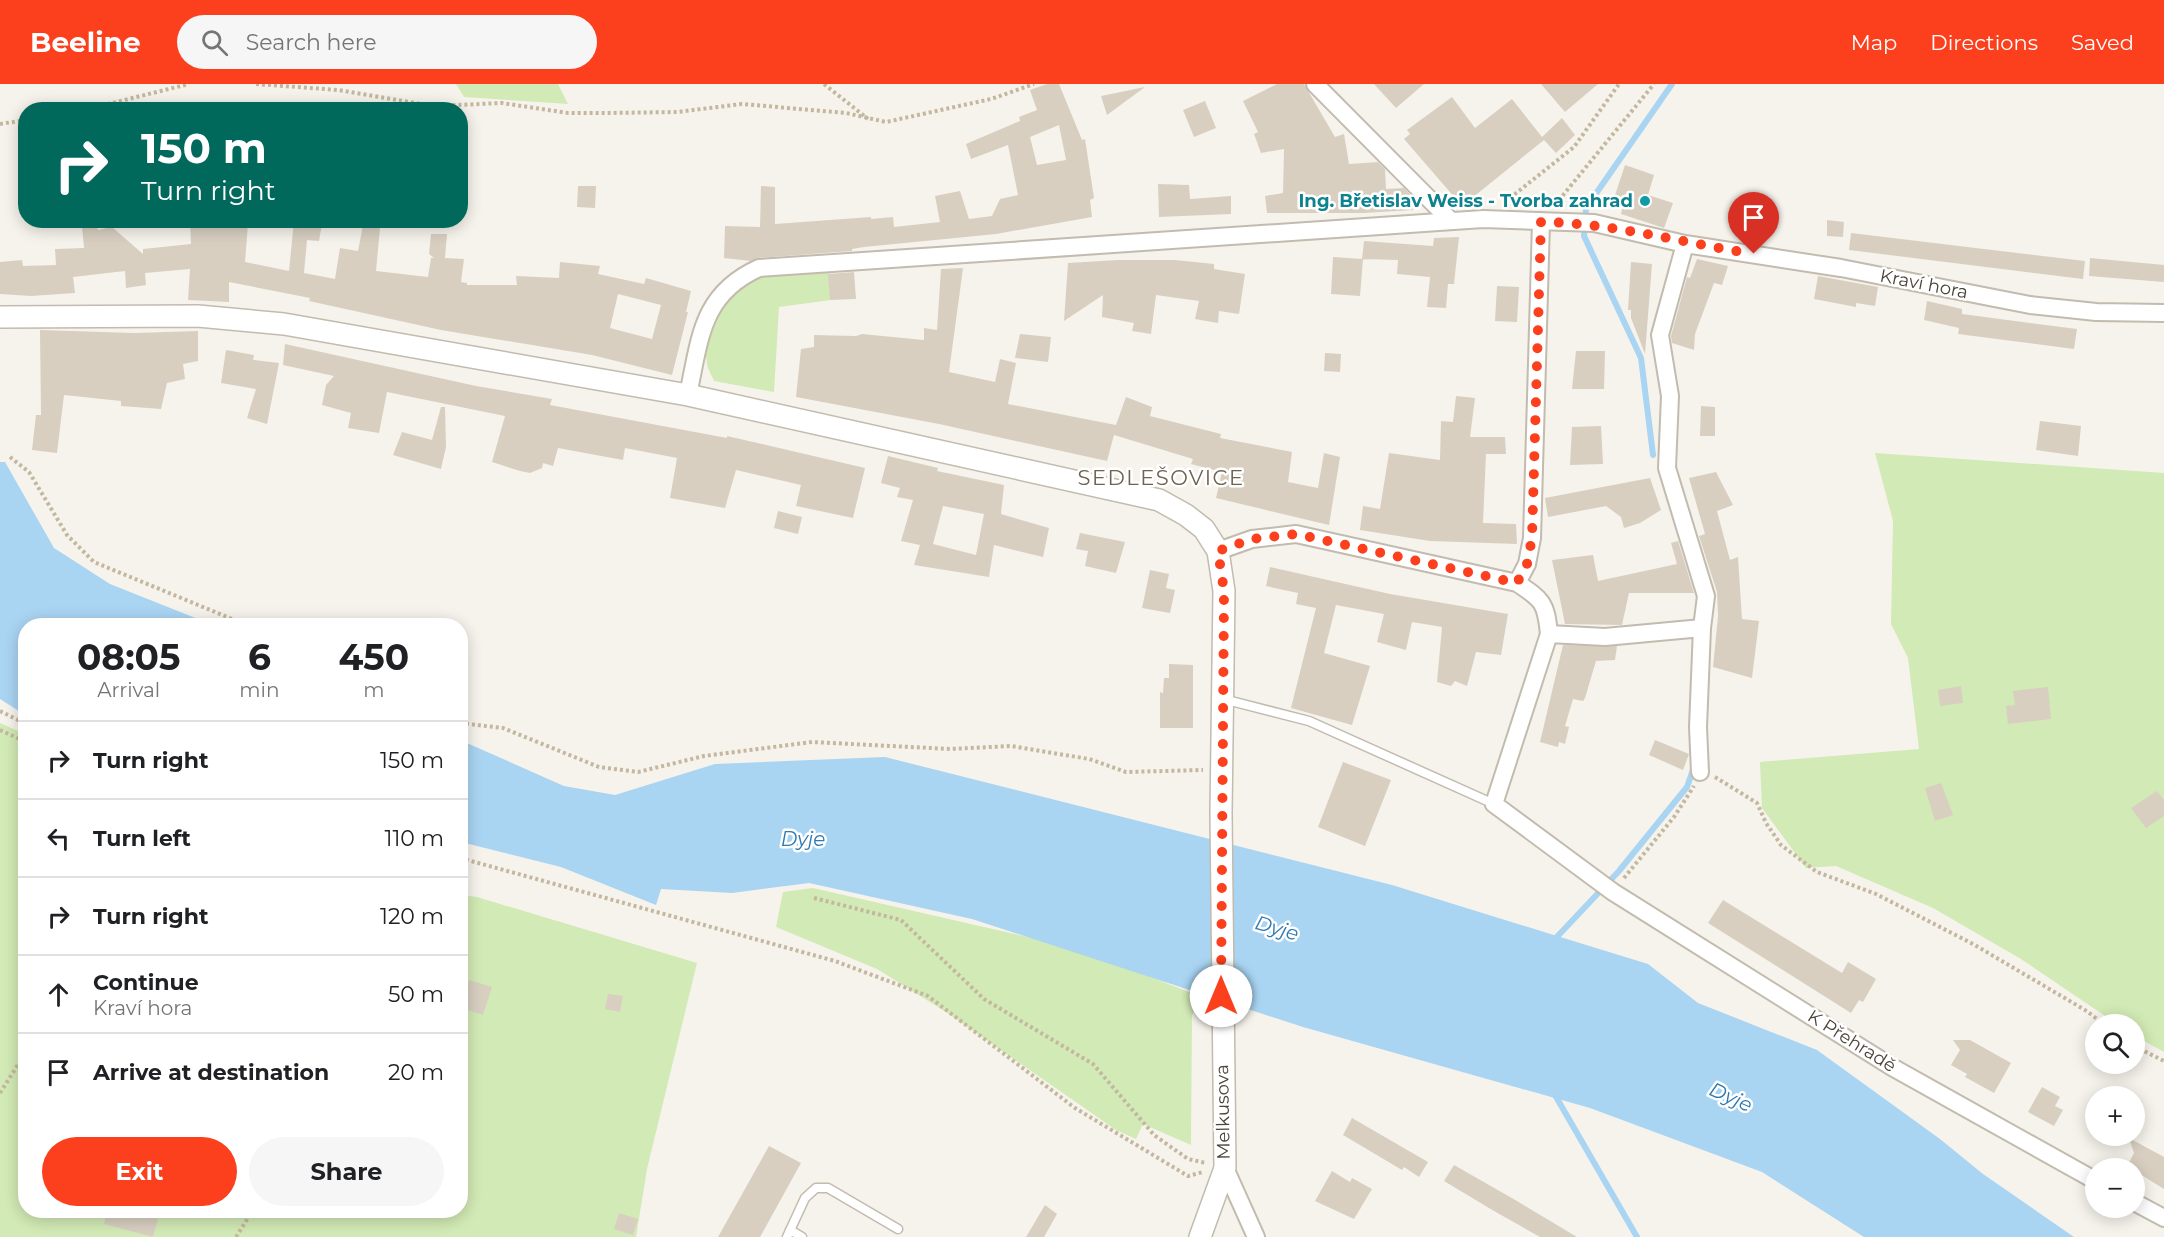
<!DOCTYPE html>
<meta charset="utf-8">
<style>
:root{--surface:#fff;--page:#f6f6f6;--text:#202124;--muted:#757577;--line:#e0e0e0;--accent:#fc3f1d}
body{margin:0;font-family:Montserrat,sans-serif;background:var(--page);color:var(--text);height:100vh;display:flex;flex-direction:column;font-size:22px;white-space:nowrap}
*{box-sizing:border-box;margin:0}
p{font-size:20px;color:var(--muted)}
.icon{flex:none;width:33px;height:33px;fill:none;stroke:currentColor;stroke-width:2;stroke-linecap:round;stroke-linejoin:round}
.map{position:relative;flex:1;overflow:hidden}
.drawer{position:absolute;left:18px;top:534px;width:450px;height:600px;display:flex;flex-direction:column;background:var(--surface);border-radius:24px;box-shadow:0 3px 15px #0003}
.drawer>*{flex:none}
.hud{position:absolute;left:18px;top:18px;width:450px;height:126px;border-radius:24px;box-shadow:0 3px 15px #0003;background:#00695c;color:#fff;overflow:hidden}
.tools{position:absolute;left:2085px;top:930px;display:grid;gap:12px}
.tools a{display:grid;place-items:center;width:60px;height:60px;border-radius:50%;background:var(--surface);box-shadow:0 3px 15px #0003;font-size:30px}
.pin{position:absolute;display:grid;place-items:center;width:51px;height:51px;color:#fff;margin:-62px -26px;border-radius:50% 50% 50% 0;rotate:-45deg;box-shadow:0 0 6px #0007}
.pin .icon{rotate:45deg}
.me{position:absolute;width:66px;margin:-33px;rotate:0deg;stroke-linejoin:round;filter:drop-shadow(0 0 4px #0008)}
.turn{display:flex;align-items:center;gap:21px;height:126px;padding:0 24px;font-size:27px}
.turn .icon{width:78px;height:78px;stroke-width:2.5}
.turn b{display:block;font-size:42px;line-height:51px}
.eta{display:flex;justify-content:space-evenly;align-items:center;height:102px;text-align:center}
.eta b{font-size:36px;font-weight:700;line-height:42px}
.primary-button{display:flex;gap:12px;margin-top:auto;padding:12px 24px}
.primary-button a{flex:1;height:69px;border-radius:36px;background:var(--accent);color:#fff;font-size:24px;font-weight:700;line-height:69px;text-align:center}
.primary-button a+a{background:var(--page);color:var(--text)}
ul{padding:0;list-style:none}
li{display:flex;align-items:center;gap:18px;height:78px;padding:0 24px;border-top:2px solid var(--line)}
li div{flex:1}
li b{display:block;font-size:22px}
li em{font-style:normal}
header{display:flex;align-items:center;gap:36px;box-sizing:border-box;height:84px;padding:0 30px;background:var(--accent);color:#fff}
header strong{font-size:28px}
nav{display:flex;gap:33px;margin-inline-start:auto;font-size:21px}
.search{width:420px;height:54px;background:var(--page);display:flex;align-items:center;gap:15px;box-sizing:border-box;padding:0 21px;border-radius:33px;color:var(--muted);font-size:22px}
.map>svg:first-child{display:block}
.green{fill:#d2eab5}
.water{fill:#a9d4f2}
.lines{fill:none;stroke-linecap:round;stroke-linejoin:round}
.stream{stroke:#a9d4f2;stroke-width:6}
.building{fill:#d8cfc1;fill-rule:evenodd}
.service-casing{stroke:#c2bbae;stroke-width:11}
.minor-casing{stroke:#c2bbae;stroke-width:20}
.tertiary-casing{stroke:#c2bbae;stroke-width:24}
.path{stroke:#c4b79f;stroke-width:4;stroke-dasharray:3 3;stroke-linecap:butt}
.service{stroke:#fff;stroke-width:8}
.minor{stroke:#fff;stroke-width:16}
.tertiary{stroke:#fff;stroke-width:21}
.route{stroke:#fc3f1d;stroke-width:10;stroke-dasharray:0 18}
.culture-dot{fill:#0f9aa8;stroke:#fff;stroke-width:2}
.labels{text-anchor:middle;dominant-baseline:central;stroke-width:5;stroke-linejoin:round;paint-order:stroke}
.culture-label{font-size:18px;font-weight:bold;fill:#0d838f;stroke:#fff;text-anchor:end}
.street-label{font-size:18px;fill:#4b4439;stroke:#fff}
.water-label{font-size:20px;font-style:italic;fill:#2e7ab2;stroke:#fff}
.quarter-label{font-size:21px;letter-spacing:1.5px;fill:#6e6250;stroke:#fff}
</style>
<header>
<strong>Beeline</strong>
<div class="search"><svg class="icon" aria-label="search" viewBox="0 0 24 24"><circle cx="10" cy="10" r="6"/><path d="M15 15l6 6"/></svg>Search here</div>
<nav><a>Map</a><a>Directions</a><a>Saved</a></nav>
</header>
<div class="map">
<svg width="2164" height="1153" viewBox="0 0 2164 1153">
<rect width="100%" height="100%" fill="#f6f3ec"/>
<path class="green" d="M456 0H558L568 20 464 13Z
M829 187 831 216 779 223 774 308 714 297C712 292 708 286 707 280 700 243 724 203 760 192 780 186 807 188 829 187Z
M1875 369 2164 389V968L2135 952 2134 940H2117L2021 875 1933 824 1836 782 1806 784 1762 724 1760 678 1919 665 1908 574 1891 540 1893 437Z
M0 639 25 650 26 1126H460L461 811 477 813 697 879 647 1085 636 1153H0Z
M813 804 1076 864 1212 917 1199 920 1192 931 1191 1061 1143 1040 1136 1055 1116 1046 949 930 877 885 776 843 783 808Z"/>
<path class="water" d="M0 378H5L54 464 110 500 213 541 26 542 25 631 0 615Z
M460 656 564 702 615 711 715 680 885 673 1392 801 1557 852 1648 880 1698 919 1817 966 1940 1055 1983 1090 2074 1153H1864L1762 1088 1590 1024 1303 943 972 835 809 799 732 809 661 805 656 821 561 783 461 758Z"/>
<g class="lines">
<path class="stream" d="M1653 371 1641 274 1584 152 1586 124 1672 0
M1554 856 1619 787 1687 703 1694 683
M1555 1011 1637 1153"/>
</g>
<path class="building" d="M1047 0H1059L1082 56 1085 55 1094 114 1090 116 1092 133 996 150 864 163 852 165V167L758 174 751 177 724 174 725 142 760 143 761 102 775 103V140L871 133V135L893 133 894 143 940 138 935 112 960 107 969 135 992 132 1000 115 1018 111 1008 61 971 75 966 60 1020 37 1019 33 1037 26 1030 6ZM1059 41 1066 76 1037 81 1030 53Z
M1277 0H1304L1335 53 1344 50 1349 80 1378 78 1385 85 1386 105 1404 104 1412 113 1413 126 1364 129H1267L1265 112 1283 109 1284 65 1261 69 1254 50 1258 48 1243 17Z
M1374 0H1424L1396 24Z
M1541 0H1598L1565 28Z
M1145 3 1107 31 1101 12Z
M1452 13 1475 44 1512 15 1542 53 1562 34 1575 51 1556 69 1544 56 1462 122 1404 55 1410 50 1407 46Z
M1205 17 1216 44 1194 53 1183 26Z
M1625 81 1654 91 1648 111 1673 119 1664 144 1621 130 1625 114 1615 111Z
M1158 100 1189 101 1190 115 1231 112V130L1159 133Z
M578 102H596L595 124 577 123Z
M190 136H231V140H248L245 178 289 187 294 136 322 140 319 157 307 156 304 189 335 195 340 164 358 167 363 141 380 144 376 187 428 193 431 174H434L429 170 431 150H447L445 174 464 175 461 198 467 199V201H517L516 192 559 194 560 178 600 182 598 190 644 200 646 194 691 207 686 228H688L672 291 592 271 441 246 309 217 310 214 229 198V218L188 216 190 185 145 189 146 201 126 204 125 187 73 193 75 209 31 212 0 210V178L22 176 23 182 56 181 55 165 84 164 82 143 96 141 98 146 112 143 143 170V165L191 160ZM618 210 661 221 652 255 610 244Z
M1827 136 1844 138 1843 153 1827 152Z
M1851 149 2085 177 2083 195 1849 166Z
M1459 153 1454 200H1448L1446 224 1427 223 1430 193 1397 190 1398 176 1362 175 1364 157 1433 162 1434 154Z
M1333 173 1363 175 1360 212 1331 210Z
M2090 174 2164 181V198L2089 192Z
M1697 175 1728 182 1722 201 1714 199 1695 250 1694 266 1672 259 1671 252 1687 193 1690 194Z
M1118 176H1175L1214 180V185L1245 190 1239 230 1219 227 1218 239 1195 235 1199 217 1156 211 1151 250 1132 247 1134 239 1102 233 1103 211 1064 237 1068 179Z
M1631 178 1652 180 1645 270 1631 234V226H1628Z
M963 184 949 288 995 298 1000 275 1016 279 1008 320 1116 341 1126 313 1152 323 1150 332 1221 350 1220 354 1292 368 1288 398 1318 404 1324 369 1340 373 1329 441 1216 414 1222 388 1191 380 1193 375 1114 351 1107 377 939 340 796 313 801 265 814 263V251L856 252 862 250 924 256V244L937 246 941 185Z
M854 188 856 215 830 216 828 190Z
M1818 192 1878 203 1875 222 1856 219V223L1814 215Z
M1497 202 1519 203 1517 238 1495 237Z
M1927 217 1962 225V230L2077 245 2074 265 1958 250 1959 244 1924 236Z
M40 246 134 249 198 247V277L183 280 185 295 167 299 161 325 121 322V317L64 311 57 369 32 366 36 331H41Z
M1020 250 1051 253 1048 278 1015 274Z
M285 260 476 302 552 315 550 321 727 354V352L865 384 853 434 796 422 801 401 736 386 725 424 670 414 677 374 625 364 623 376 558 364 553 382 543 379 542 384 530 389 520 387 492 378 505 332 387 308 379 349 348 344 351 329 322 321 326 301 334 292 283 281Z
M226 266 254 271 253 276 279 279 267 340 247 334 256 305 221 299Z
M1576 267H1605L1604 305H1572Z
M1325 269 1341 270 1340 288 1324 287Z
M1456 312 1475 314 1470 353H1505L1506 370H1486L1483 439 1516 440 1517 460 1430 457 1360 446 1363 422 1380 425 1389 369 1440 376 1441 337 1453 338Z
M1701 322 1715 323V352H1700Z
M441 323H445L446 363 441 385 393 371 402 348 432 356Z
M2040 337 2081 342 2078 372 2036 366Z
M1601 342 1603 380 1570 381 1572 343Z
M888 372 938 384 937 387 1004 401 1001 430 1049 444 1043 473 994 461 989 493 914 481 920 461 901 457 913 416 897 413 900 404 881 399ZM943 422 984 430 976 471 933 460Z
M1716 388 1733 421 1717 427 1730 476 1738 473 1742 535 1759 537 1752 594 1713 583 1718 532 1717 508 1699 452 1705 450 1689 394Z
M1650 394 1661 426 1640 439 1624 444 1621 433 1606 422 1548 433 1545 414Z
M778 427 802 433 798 450 774 444Z
M1080 449 1125 458 1116 489 1085 482 1088 467 1076 465Z
M1678 457 1694 509H1629L1622 541 1565 540 1552 476 1593 471 1598 497 1677 480 1671 459Z
M1270 483 1390 510 1508 530 1501 571 1476 568 1467 602 1455 597 1451 602 1437 598 1442 543 1412 538 1406 566 1377 558 1384 530 1336 521 1324 569 1370 582 1352 641 1291 624 1316 524 1296 520 1298 509 1266 502Z
M1150 486 1169 490 1166 504 1175 506 1170 529 1142 524Z
M1563 561 1617 562 1615 576 1596 577 1585 614 1583 617 1573 615 1565 642 1569 643 1565 660 1559 658 1558 663 1540 658Z
M1169 580 1193 581V644H1160V608L1163 609 1164 594H1169Z
M1961 602 1963 619 1940 622 1938 606Z
M2048 603 2051 635 2008 640 2006 622 2015 621 2013 607Z
M1655 656 1689 670 1683 686 1649 671Z
M1343 678 1391 696 1365 762 1318 743Z
M1941 699 1953 731 1935 737 1925 704Z
M2157 707 2164 716V732L2146 744 2131 724Z
M1723 816 1842 889 1848 878 1876 895 1863 918 1859 916 1851 929 1708 839Z
M469 896 492 903 483 931 461 924Z
M608 910 623 912 620 928 605 925Z
M1953 956H1970L2011 979 1994 1009 1965 993 1967 990 1951 981 1960 966Z
M2042 1003 2060 1013 2055 1022 2063 1026 2054 1042 2028 1028Z
M1352 1034 1428 1078 1419 1093 1404 1083 1402 1086 1343 1051Z
M2129 1054 2164 1073V1105L2127 1082 2134 1069Z
M769 1062 801 1079 760 1153H718Z
M1454 1081 1517 1117 1577 1153H1540L1494 1127 1444 1097Z
M1332 1087 1350 1098 1352 1094 1372 1105 1354 1135 1315 1117Z
M1045 1121 1057 1130 1044 1153H1026Z
M107 1126H137L136 1129 158 1135 153 1153 104 1140Z
M619 1129 638 1135 633 1151 614 1145Z"/>
<g class="lines">
<g class="service-casing">
<path id="service" d="M1223 615 1309 637 1494 720
M790 1146 802 1153
M787 1153 805 1114 816 1104H828L898 1145"/>
</g>
<g class="minor-casing">
<path id="minor" d="M1315 0 1451 137
M1685 160 1660 251 1670 312 1667 384 1706 512 1702 544 1698 643 1700 688
M688 311C700 255 701 210 759 184L1483 135 1594 139 1685 160 1841 184 2030 221 2096 228 2164 229
M1218 467 1252 455 1296 450 1517 499C1543 516 1546 519 1549 550L1494 720 1613 808 1892 983 2096 1097
M1517 499 1527 480 1532 454 1541 138
M1549 550 1605 553 1702 544
M1225 1084 1256 1153
M2134 1118 2164 1134"/>
</g>
<g class="tertiary-casing">
<path id="tertiary" d="M0 233 198 232 284 240 688 311 1159 416 1186 431 1204 445 1218 467 1224 507 1221 729 1225 1084 1200 1153"/>
</g>
<path class="path" d="M256 0 338 6 434 22 502 19 568 29H606L677 28 742 20 846 29 886 38 991 15 1034 0
M824 0 868 35
M84 26 189 0
M0 40 26 36
M1505 118 1574 63 1619 0
M1555 121 1654 0
M10 373 29 388 67 451 94 478 249 542
M0 627 26 640
M460 639 503 644 599 683 638 688 704 672 812 658 950 665 1011 662 1089 675 1126 688 1203 686
M0 646 26 658
M1715 693 1757 719 1766 739 1781 761 1817 788 1876 810 1973 860 2085 926 2104 940
M460 774 835 877 928 912 1075 1024 1188 1092 1203 1088
M1624 794 1674 733 1694 702
M814 814 901 836 984 915 1093 980 1154 1051 1188 1075 1206 1079
M2134 962 2164 977
M0 1009 26 968
M236 1153 253 1126"/>
<use href="#service" class="service"/>
<use href="#minor" class="minor"/>
<use href="#tertiary" class="tertiary"/>
</g>
<g class="lines">
<path class="route" d="M1221 912 1224 507 1218 467 1252 455 1296 450 1517 499 1527 480 1532 454 1541 138C1613 139 1683 159 1754 170"/>
</g>
<circle class="culture-dot" cx="1645" cy="117" r="6"/>
<g class="labels">
<g class="culture-label">
<text x="1633" y="117">Ing. Břetislav Weiss - Tvorba zahrad</text>
</g>
<g class="street-label">
<text transform="translate(1924 200) rotate(11)">Kraví hora</text>
<text transform="translate(1852 957) rotate(32)">K Přehradě</text>
<text transform="translate(1223 1028) rotate(-91)">Melkusova</text>
</g>
<g class="water-label">
<text x="803" y="755">Dyje</text>
<text transform="translate(1277 844) rotate(16)">Dyje</text>
<text transform="translate(1731 1013) rotate(24)">Dyje</text>
</g>
<g class="quarter-label">
<text x="1161" y="393">SEDLEŠOVICE</text>
</g>
</g>
</svg>
<div class="tools">
<a><svg class="icon" aria-label="search" viewBox="0 0 24 24"><circle cx="10" cy="10" r="6"/><path d="M15 15l6 6"/></svg></a>
<a>+</a>
<a>−</a>
</div>
<div class="pin" style="left:1754px;top:170px;background:#d93025"><svg class="icon" aria-label="arrive" viewBox="0 0 24 24"><path d="M6 21V4h12l-3 4 3 4H6"/></svg></div>
<svg class="me" style="left:1221px;top:912px" viewBox="-20 -20 40 40"><circle r="19" fill="#fff"/><path d="M0-13L10 11 0 6-10 11z" fill="#fc3f1d"/></svg>
<div class="hud">
<div class="turn"><svg class="icon" aria-label="right" viewBox="0 0 24 24"><path d="M7 20v-9h11M14 6l5 5-5 5"/></svg><div><b>150 m</b>Turn right</div></div>
</div>
<section class="drawer">
<div class="eta">
<div><b>08:05</b><p>Arrival</p></div>
<div><b>6</b><p>min</p></div>
<div><b>450</b><p>m</p></div>
</div>
<ul>
<li><svg class="icon" aria-label="right" viewBox="0 0 24 24"><path d="M7 20v-9h11M14 6l5 5-5 5"/></svg><div><b>Turn right</b></div><em>150 m</em></li>
<li><svg class="icon" aria-label="left" viewBox="0 0 24 24"><path d="M17 20v-9H6M10 6l-5 5 5 5"/></svg><div><b>Turn left</b></div><em>110 m</em></li>
<li><svg class="icon" aria-label="right" viewBox="0 0 24 24"><path d="M7 20v-9h11M14 6l5 5-5 5"/></svg><div><b>Turn right</b></div><em>120 m</em></li>
<li><svg class="icon" aria-label="ahead" viewBox="0 0 24 24"><path d="M12 20V5M6 11l6-6 6 6"/></svg><div><b>Continue</b><p>Kraví hora</p></div><em>50 m</em></li>
<li><svg class="icon" aria-label="arrive" viewBox="0 0 24 24"><path d="M6 21V4h12l-3 4 3 4H6"/></svg><div><b>Arrive at destination</b></div><em>20 m</em></li>
</ul>
<div class="primary-button"><a>Exit</a><a>Share</a></div>
</section>
</div>
